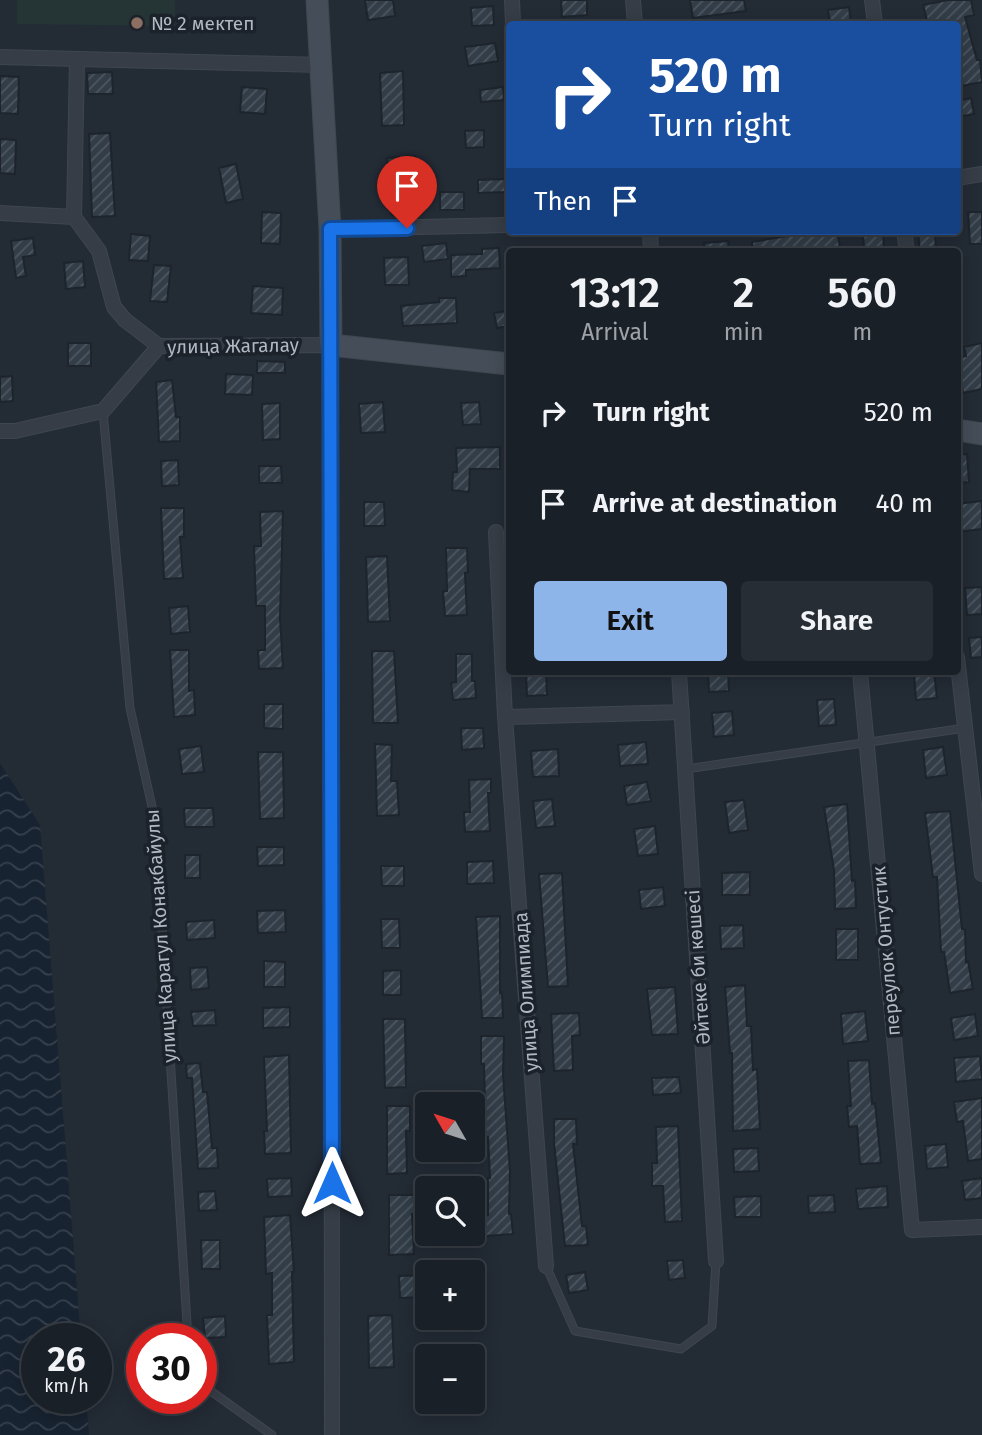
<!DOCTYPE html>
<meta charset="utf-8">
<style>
:root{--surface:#1a2028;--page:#272d34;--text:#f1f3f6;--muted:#9fa3a8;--line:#383e45;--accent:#8eb5ea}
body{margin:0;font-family:"Fira Sans",sans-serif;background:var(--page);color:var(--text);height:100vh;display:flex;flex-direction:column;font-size:26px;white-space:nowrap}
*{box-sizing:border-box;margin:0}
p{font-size:23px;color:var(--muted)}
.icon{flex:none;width:38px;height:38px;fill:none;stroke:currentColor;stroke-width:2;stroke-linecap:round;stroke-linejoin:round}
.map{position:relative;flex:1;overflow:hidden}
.details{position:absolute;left:506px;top:248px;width:455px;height:427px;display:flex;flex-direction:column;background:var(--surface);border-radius:7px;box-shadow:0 4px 18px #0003,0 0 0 2px var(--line)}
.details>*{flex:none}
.top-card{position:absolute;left:506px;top:21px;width:455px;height:214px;border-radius:7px;box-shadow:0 4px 18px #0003,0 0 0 2px var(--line);background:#1a4fa0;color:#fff;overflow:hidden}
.needle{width:46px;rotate:309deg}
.fabs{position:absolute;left:415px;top:1092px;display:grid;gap:14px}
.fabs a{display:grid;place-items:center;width:70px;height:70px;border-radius:7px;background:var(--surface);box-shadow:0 4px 18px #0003,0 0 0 2px var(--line);font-size:35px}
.speed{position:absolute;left:21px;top:1323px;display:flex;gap:14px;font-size:35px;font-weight:700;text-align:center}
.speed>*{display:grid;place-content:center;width:91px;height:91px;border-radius:50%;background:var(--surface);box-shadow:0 4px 18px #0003,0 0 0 2px var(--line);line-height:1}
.speed small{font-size:18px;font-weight:400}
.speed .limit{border:10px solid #d22;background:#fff;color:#111}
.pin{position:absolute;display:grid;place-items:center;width:60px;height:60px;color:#fff;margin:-72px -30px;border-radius:50% 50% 50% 0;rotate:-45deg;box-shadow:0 0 7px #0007}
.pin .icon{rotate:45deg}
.me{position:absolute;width:77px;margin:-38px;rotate:0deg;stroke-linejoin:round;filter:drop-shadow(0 0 5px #0008)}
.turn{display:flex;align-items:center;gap:24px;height:147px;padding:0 28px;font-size:32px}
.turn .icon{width:91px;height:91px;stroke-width:2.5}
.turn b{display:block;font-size:49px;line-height:60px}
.then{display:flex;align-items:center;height:66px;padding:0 28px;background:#0003;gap:14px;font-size:26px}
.eta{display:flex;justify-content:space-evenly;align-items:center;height:119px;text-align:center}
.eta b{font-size:42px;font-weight:600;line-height:49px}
.action{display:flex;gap:14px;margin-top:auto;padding:14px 28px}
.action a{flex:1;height:80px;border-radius:7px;background:var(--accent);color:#111;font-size:28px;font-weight:600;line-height:80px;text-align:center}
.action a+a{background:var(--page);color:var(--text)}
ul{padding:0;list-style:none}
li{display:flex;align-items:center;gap:21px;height:91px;padding:0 28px}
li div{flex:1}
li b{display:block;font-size:26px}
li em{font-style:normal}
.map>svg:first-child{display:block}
.grass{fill:#253536}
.water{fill:url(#water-waves)}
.building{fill:url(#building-hatch);stroke:#1d242c;stroke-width:2}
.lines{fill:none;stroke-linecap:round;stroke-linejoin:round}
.lane-casing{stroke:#3f464f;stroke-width:9}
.street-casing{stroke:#3f464f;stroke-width:16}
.secondary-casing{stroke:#3f464f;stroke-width:23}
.lane{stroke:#363d46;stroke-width:7}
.street{stroke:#363d46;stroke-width:14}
.secondary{stroke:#454d58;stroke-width:21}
.route-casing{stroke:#114b97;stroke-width:18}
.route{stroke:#1a73e8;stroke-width:12}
.education-dot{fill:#8d6e63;stroke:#1b222a;stroke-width:2.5}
.labels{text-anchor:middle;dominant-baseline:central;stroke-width:7;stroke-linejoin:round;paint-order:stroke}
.poi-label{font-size:19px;fill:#b1b8c2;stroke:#1b222a;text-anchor:start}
.street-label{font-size:19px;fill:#b1b8c2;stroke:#1b222a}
</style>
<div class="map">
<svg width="982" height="1435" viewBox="0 0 982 1435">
<defs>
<pattern id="water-waves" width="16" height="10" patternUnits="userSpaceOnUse" patternTransform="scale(1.75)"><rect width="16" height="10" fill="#182331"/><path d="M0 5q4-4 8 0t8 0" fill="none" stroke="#37414d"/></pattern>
<pattern id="building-hatch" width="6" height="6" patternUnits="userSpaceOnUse" patternTransform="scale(1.75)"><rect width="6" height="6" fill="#323d48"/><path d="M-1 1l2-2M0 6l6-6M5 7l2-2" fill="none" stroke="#4d5761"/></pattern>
</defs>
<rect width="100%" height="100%" fill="#232b35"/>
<path class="grass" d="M17 0H175V26L17 24Z"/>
<path class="water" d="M0 763 40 825 81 1339H37V1398H86L89 1435H0Z"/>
<path class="building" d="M365 0H393L395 16 368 20Z
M561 0H587V15L562 17Z
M690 0H744L746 11 693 18Z
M948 0H971L974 15 965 17 977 60H980L982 82 961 86 957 68V24H928L923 5Z
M493 6 494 25 472 26 471 8Z
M849 7 851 24H830L828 10Z
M495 43 498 61 468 66 465 47Z
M403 71 404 125 382 126 380 73Z
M112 72 113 94H88L87 73Z
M0 76 19 77 18 114 0 113Z
M242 87 267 89 265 114 240 112Z
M503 87 504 100 481 102 480 90Z
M971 98 974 114 957 117V101Z
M484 130V147L466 148 465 131Z
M110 133 115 216 92 217 89 134Z
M0 139 16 140 15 174 0 173Z
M415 156 417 177 389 180 387 158Z
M236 164 243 199 226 203 219 168Z
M505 179 506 192 478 193V180Z
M440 192H464V210H440Z
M412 196 414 213 392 215 390 198Z
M262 212 281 213 280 244 261 243Z
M968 212H982V244H970Z
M816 231V234L837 231 841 252H825L824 249 801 252H753L752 242Z
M863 231H883L884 249 864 250Z
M918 231H935L936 251 920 252Z
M131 234 150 236 148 261 129 260Z
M33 238 35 255 23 257 26 276 16 278 11 241Z
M728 241 729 252H705L704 243Z
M446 243 448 259 424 262 422 246Z
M499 248 500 268 466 270V276L451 277V255L482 254V249Z
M408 257 409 285H385L384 258Z
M83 261 85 287 66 289 64 263Z
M154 265 171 266 167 302 150 301Z
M253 286 283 288 282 315 251 313Z
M439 298H456L457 323 403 326 401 306 439 302Z
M506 311 509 326 497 328 494 313Z
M68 343H91V366H68Z
M982 343V389L963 393 957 358 966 356 964 347Z
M257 361 285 362V373H257Z
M226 374 253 375 252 395 225 394Z
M12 376 13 401 0 402V377Z
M172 380 176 417H180V441L159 442 156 382Z
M383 402 385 432 361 433 359 404Z
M479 402 481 424 463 425 461 403Z
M280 403V439L263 440 262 404Z
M500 447V469H470L469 492 452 490 453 472H457L456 448Z
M967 454 969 482 957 483V455Z
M178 460 179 485 162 486 161 461Z
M259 466H281L282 483H259Z
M982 501V529L957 532V504Z
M364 502H384L385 526H364Z
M161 508H184V537H180L183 578 164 579Z
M283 511 280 618 283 668 259 669 258 650H265V606H256L254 546H261L260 512Z
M446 548H467L468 572 465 573 467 615 445 616 443 591H447Z
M387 556 390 621 368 622 366 557Z
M982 587V614L967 615 965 588Z
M188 606 190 632 171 634 169 608Z
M982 637V657L971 658 969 638Z
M170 650H189V691L194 690 195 715 174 717Z
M372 651H394L398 723H373Z
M456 654H472V681H475L476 698 453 700 451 683 456 682Z
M526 672H546L547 695 527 696Z
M708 672H728L729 691 709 692Z
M934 672 937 698 916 700 914 673Z
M834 699 836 725 819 726 817 700Z
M264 704H283V729L264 728Z
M732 711 734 735 714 737 712 713Z
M461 728H483L484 748 462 750Z
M646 742 648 764 620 766 618 745Z
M375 744 392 745 391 781H397L399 815 377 816Z
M201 746 204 772 182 774 179 749Z
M943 747 947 775 926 778 923 750Z
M558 749 559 776 533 777 531 751Z
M258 752H283L284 818 260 819Z
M491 779V793H488L490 831 465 832 464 812H470L469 780Z
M647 782 651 801 627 805 624 786Z
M552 799 555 826 536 828 533 801Z
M744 800 748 830 729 833 725 802Z
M847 804 852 881 855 880 856 908 835 909 834 870 824 807Z
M184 808H213L214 827H185Z
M950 811 962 929H965L966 962 968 961 973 989 950 993 944 952H941L937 877H933L925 813Z
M655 826 658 854 638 856 634 829Z
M257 847H284V865L258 866Z
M185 855H200V878H185Z
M493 861 494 883 467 884V862Z
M381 866H404V886H382Z
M750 872V895H722V873Z
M562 873 568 986 548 987 539 874Z
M663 887 665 906 641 909 639 890Z
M285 910 286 932 258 933 257 911Z
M500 916V993L502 992 503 1018H482L476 917Z
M381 919H399L400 948H382Z
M214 920 215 938 187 940 186 922Z
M743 925 744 948 721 949 720 926Z
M836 929H858V960H836Z
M264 961 285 962V987H264Z
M207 967 209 988 191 990 190 968Z
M401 970V995H383V971Z
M745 985 747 1026H751L753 1070 757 1069 760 1129 733 1131 732 1053H730L725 987Z
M675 987 678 1034 652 1035 647 989Z
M290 1007V1027L263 1028V1008Z
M215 1010 216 1025 193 1026 191 1012Z
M865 1011 868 1041 843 1044 841 1014Z
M579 1013 580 1035 572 1036 573 1070 554 1071 551 1014Z
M975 1014 978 1036 954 1040 951 1018Z
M383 1019H405L406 1087 385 1088Z
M481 1036H504L503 1075 510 1171 509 1214H511L513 1234 486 1236 484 1216 488 1215V1178H490L488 1137H482L481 1110H485L484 1064H481Z
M289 1055 291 1153 265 1154 264 1131H267L264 1057Z
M980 1056 982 1079 956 1082 954 1058Z
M869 1060 872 1104 875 1103 881 1163 860 1164 857 1126 849 1127 847 1106H851L848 1061Z
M200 1063 203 1092H207L212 1148H217L218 1168 198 1169 192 1078H187L186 1064Z
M679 1077 681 1093 653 1095 652 1078Z
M982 1098V1159L968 1161 963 1121 957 1122 954 1102Z
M387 1106H410V1131H406L407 1173 387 1174Z
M554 1119H576L577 1144H573L582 1226H586L588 1245 565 1246 554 1143Z
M678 1126 682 1221 665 1222 663 1186H652V1163H657L656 1127Z
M946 1144 948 1167 927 1169 925 1146Z
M758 1148 759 1171 734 1172 733 1149Z
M291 1178 292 1196 268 1197 267 1179Z
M982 1178V1198L965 1200 962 1181Z
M887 1186 888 1207 858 1209 856 1189Z
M215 1191 217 1210 199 1211 198 1192Z
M389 1195H419V1214H412L414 1254 389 1255Z
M834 1195 835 1212 809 1213 808 1196Z
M761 1196V1217H735L734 1197Z
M290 1215 294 1272H292L294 1362 269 1364 267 1315H272V1273L266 1274 264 1217Z
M201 1240H220V1269H202Z
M683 1260 685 1278 669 1280 667 1261Z
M585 1272 588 1290 569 1293 566 1275Z
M424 1275 425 1297 400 1298 399 1276Z
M392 1315 394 1367 369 1368 368 1316Z
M225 1316 226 1337 205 1338 203 1318Z"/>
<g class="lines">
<g class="lane-casing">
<path id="lane" d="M103 411 130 708 155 820 188 1339
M686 769 965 728
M546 1266 575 1331 681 1349 712 1326 716 1261
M201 1384 272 1435"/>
</g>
<g class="street-casing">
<path id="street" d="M512 0 513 24
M633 0 635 24
M872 0 875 24
M0 57 321 65
M77 59 74 217 99 251 114 307 125 320 159 346
M957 178 982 174
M0 213 74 217
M330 229 509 225
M650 231 651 252
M904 231 907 252
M0 431H15L103 411 159 346 331 345 332 1435
M496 532 505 717
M957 657 982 874
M679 672 716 1261
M860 672 912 1230 982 1227
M546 1266 505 717 682 712"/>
</g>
<g class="secondary-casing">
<path id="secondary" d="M317 0 330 229 331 345 509 364
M957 430 982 434"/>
</g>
<use href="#lane" class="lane"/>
<use href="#street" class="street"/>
<use href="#secondary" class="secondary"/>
</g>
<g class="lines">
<g class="route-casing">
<path id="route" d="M332 1183 330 229 407 228"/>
</g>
<use href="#route" class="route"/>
</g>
<circle class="education-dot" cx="137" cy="23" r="7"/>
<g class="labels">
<g class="poi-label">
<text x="151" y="23">№ 2 мектеп</text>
</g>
<g class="street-label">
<text transform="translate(233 346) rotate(-1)">улица Жагалау</text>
<text transform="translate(161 936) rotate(-94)">улица Карагул Конакбайулы</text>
<text transform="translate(886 951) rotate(-95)">переулок Онтустик</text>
<text transform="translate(698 967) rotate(-94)">Әйтеке би көшесі</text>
<text transform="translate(526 992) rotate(-94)">улица Олимпиада</text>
</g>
</g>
</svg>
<div class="fabs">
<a><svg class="needle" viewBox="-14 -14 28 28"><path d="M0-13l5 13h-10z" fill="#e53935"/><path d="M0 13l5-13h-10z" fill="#9fa3a8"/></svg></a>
<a><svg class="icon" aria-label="search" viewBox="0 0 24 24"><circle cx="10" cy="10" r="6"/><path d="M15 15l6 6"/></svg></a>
<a>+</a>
<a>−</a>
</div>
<div class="speed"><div>26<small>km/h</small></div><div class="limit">30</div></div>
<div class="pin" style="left:407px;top:228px;background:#d93025"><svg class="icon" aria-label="arrive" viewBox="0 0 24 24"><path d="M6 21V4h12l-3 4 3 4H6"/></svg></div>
<svg class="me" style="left:332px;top:1183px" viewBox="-20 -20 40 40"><path d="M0-17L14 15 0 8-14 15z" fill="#1a73e8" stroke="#fff" stroke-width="4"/></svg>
<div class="top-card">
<div class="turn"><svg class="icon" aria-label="right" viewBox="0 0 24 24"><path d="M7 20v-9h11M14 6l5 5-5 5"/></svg><div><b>520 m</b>Turn right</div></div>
<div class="then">Then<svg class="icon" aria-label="arrive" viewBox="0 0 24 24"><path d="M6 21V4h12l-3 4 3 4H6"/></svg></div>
</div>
<section class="details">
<div class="eta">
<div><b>13:12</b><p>Arrival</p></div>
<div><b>2</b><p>min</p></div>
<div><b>560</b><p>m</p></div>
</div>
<ul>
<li><svg class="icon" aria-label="right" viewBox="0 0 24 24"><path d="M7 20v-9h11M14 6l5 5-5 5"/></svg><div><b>Turn right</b></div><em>520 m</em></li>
<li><svg class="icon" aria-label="arrive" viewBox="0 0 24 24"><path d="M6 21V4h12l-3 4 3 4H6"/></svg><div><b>Arrive at destination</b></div><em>40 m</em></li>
</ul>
<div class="action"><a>Exit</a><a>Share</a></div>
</section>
</div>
